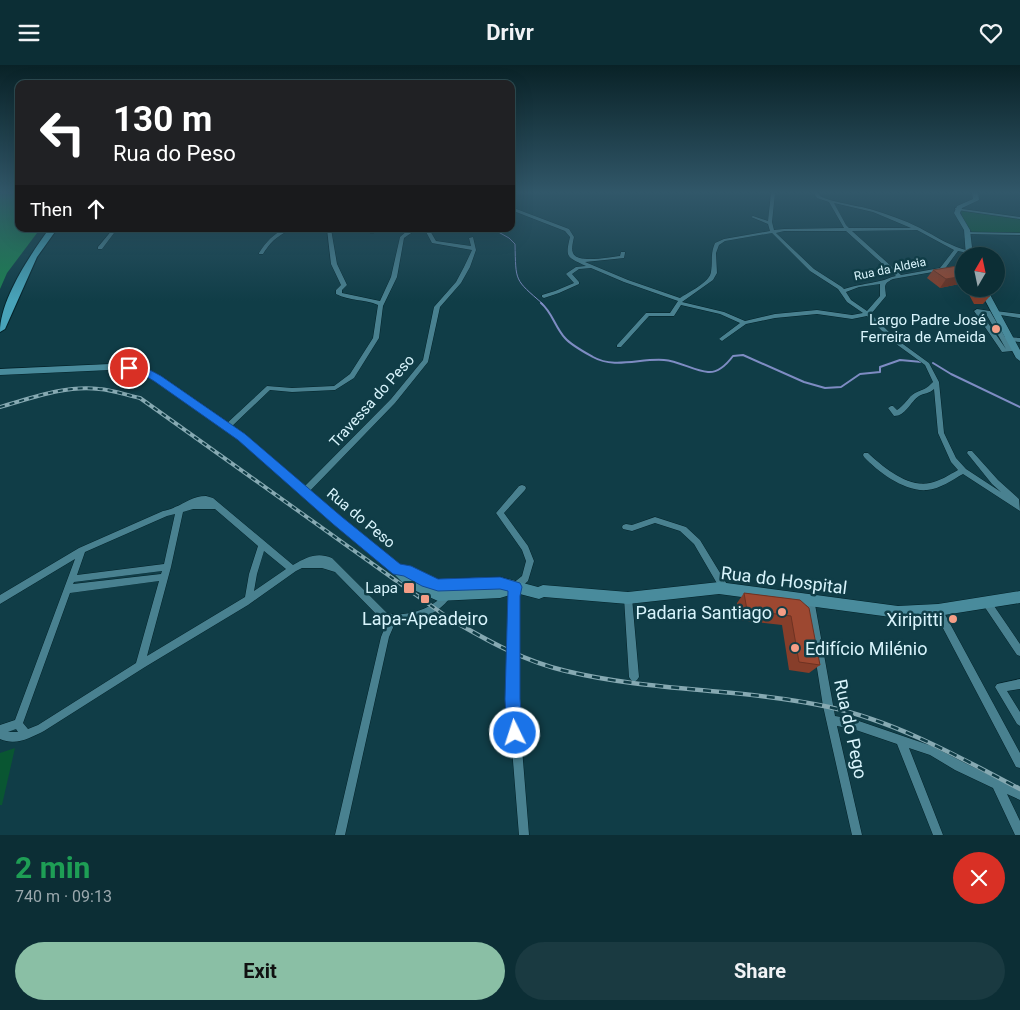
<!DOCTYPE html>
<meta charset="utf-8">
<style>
:root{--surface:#0c2e35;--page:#1a3a41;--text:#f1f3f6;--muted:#9aa8ad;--line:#2c4a50;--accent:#8abfa5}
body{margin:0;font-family:Roboto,sans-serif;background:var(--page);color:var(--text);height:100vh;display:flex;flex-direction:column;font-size:19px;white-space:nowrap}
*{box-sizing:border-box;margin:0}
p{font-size:16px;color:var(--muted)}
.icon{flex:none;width:28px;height:28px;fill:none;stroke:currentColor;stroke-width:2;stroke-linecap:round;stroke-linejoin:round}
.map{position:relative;height:770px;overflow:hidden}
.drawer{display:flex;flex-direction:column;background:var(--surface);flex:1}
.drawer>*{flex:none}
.banner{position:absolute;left:15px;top:15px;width:500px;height:152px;border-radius:10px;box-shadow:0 5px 20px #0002,0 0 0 1px var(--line);background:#202124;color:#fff;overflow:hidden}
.needle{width:32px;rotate:9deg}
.tools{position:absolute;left:955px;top:182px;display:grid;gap:10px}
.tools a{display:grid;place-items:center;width:50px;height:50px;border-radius:50%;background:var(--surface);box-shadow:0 5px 20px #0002,0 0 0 1px var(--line);font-size:25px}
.pin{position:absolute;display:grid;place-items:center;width:42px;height:42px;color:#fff;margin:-21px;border:2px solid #fff;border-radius:50%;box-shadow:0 1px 5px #0007}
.me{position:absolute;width:55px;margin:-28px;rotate:356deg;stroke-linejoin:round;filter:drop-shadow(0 0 4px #0008)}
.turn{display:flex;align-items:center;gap:18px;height:105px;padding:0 15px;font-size:22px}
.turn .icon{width:65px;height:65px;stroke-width:2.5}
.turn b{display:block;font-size:35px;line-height:42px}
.then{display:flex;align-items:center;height:48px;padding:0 15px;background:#0003;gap:10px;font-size:19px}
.round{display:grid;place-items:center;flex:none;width:52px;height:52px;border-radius:26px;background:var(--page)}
.head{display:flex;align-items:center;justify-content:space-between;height:85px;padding:0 15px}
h1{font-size:30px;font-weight:700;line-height:38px;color:#1e9e55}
.action{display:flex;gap:10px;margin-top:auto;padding:10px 15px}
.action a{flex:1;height:58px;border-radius:30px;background:var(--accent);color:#111;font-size:20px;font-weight:700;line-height:58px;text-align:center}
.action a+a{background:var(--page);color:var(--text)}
header{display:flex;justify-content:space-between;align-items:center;height:65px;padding:0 15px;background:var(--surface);font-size:22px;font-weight:700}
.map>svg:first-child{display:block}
.green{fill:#095632}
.forest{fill:#1b814f}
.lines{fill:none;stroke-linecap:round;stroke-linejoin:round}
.stream-far1{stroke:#7e8cc3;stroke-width:1}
.stream{stroke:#7e8cc3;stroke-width:2}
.street-casing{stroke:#032229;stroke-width:1}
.secondary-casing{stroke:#032229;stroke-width:1}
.highway-casing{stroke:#032229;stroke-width:2}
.street{fill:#498190;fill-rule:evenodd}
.secondary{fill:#498b9c;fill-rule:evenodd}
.highway{fill:#48a3b9;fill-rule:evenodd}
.rail-far1-casing{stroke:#86a9b2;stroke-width:4}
.rail-casing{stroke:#86a9b2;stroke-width:4.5}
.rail-far1{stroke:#103d47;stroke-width:2;stroke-dasharray:5;stroke-linecap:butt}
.rail{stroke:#103d47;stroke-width:2.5;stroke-dasharray:8;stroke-linecap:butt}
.wall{fill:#873e2a}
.shaded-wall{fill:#6e3222}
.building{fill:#9d4831;stroke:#6e3222}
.route{fill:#1a73e8;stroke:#114b97}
.poi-dot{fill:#f49e87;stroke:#103d47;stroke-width:2}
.labels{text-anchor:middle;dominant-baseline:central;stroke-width:5;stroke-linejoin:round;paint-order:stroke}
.far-street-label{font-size:12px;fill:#d8f4fc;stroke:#103d47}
.poi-label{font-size:15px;fill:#d8f4fc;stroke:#103d47;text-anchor:end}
.street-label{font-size:15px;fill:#d8f4fc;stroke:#103d47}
.near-street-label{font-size:18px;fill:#d8f4fc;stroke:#103d47}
.near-poi-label{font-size:18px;fill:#d8f4fc;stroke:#103d47;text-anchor:end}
</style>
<header><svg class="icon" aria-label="menu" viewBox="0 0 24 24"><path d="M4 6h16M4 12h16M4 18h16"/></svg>Drivr<svg class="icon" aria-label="heart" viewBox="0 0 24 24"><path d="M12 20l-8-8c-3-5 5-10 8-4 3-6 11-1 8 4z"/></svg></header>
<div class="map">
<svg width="1020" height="770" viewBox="0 0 1020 770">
<rect width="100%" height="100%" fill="#103d47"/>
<path class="green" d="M961 145 1020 153V168L972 167 963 155Z
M15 683 2 740H0V688Z"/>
<path class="forest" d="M0 128H19V164H40L7 208 0 224Z"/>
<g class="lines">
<path class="stream-far1" d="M493 164 509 173 515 179C516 217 514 214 543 239"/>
<path class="stream" d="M541 238C552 247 555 262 565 273 571 280 584 287 593 292 614 304 641 293 664 295 679 296 694 306 708 307 719 308 727 299 733 291L743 290 804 317 825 323 841 322 860 309 880 307V302L900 295 922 297
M933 298 951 309 1020 342"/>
<g class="street-casing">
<path id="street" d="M771 128H775L772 157 774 165 784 164 844 163 829 137 817 133 814 128H818C819 129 819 130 820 131 827 136 859 141 870 144 887 149 904 155 920 163 937 172 951 182 970 186V187L968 188 958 186 944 205 893 214C883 219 885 220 886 231L871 249 896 274 929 298 939 317 944 368 956 393 966 404 1001 427 992 419 967 388 968 386H972L998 415 1019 434 1020 446 963 409C952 415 940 424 927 425 905 427 878 407 864 392L863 390 864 388H868C883 402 908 423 930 418 940 416 949 410 958 405L951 397 938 368 934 324C929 329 924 328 919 331 910 337 906 351 894 351L888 343 891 341H893L897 345C904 341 909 331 915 328 925 323 924 326 933 317L925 300 892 276 867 251 852 254 817 249 775 253 746 259 722 276 719 274 720 273 740 258 720 249 681 240 674 251H649L621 282H617V280L646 248H670L678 236 624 217 591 203 579 204 572 209 579 217V219L559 228 544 233 542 232V230L555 226 574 218 566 209 567 208 576 202 586 201C567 192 565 193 570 172L565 166 511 145V142L569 164 574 172C573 177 571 184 573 188 577 199 610 192 620 191L621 187H625V188L624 193 585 197 628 215 680 233C689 227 710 217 711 207 713 195 710 190 715 178L724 174 770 166 768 159 751 152 753 151 768 156ZM834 138 873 147 911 163H849L846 160ZM917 165 954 185 940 203 901 210 852 166ZM784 166H846L896 211C890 212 886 215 880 216 867 219 856 220 844 224L842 222 814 204 776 168ZM772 168 810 206 838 224 847 237 863 248 852 250 817 245 775 249 745 256 724 247 682 237 713 215 717 208 716 188 719 180 725 176ZM880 219V231L867 246 851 235 846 227 859 222Z
M955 143 1020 152V154L957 145 955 144Z
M113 164H117L102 184H98V182Z
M285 164H291C277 172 272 175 263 189H259V188C266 177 273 169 285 164Z
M327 164H331L337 199 347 220 342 225V228L380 236 391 212 400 172 408 165 413 164H429L436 176 471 181 469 173 473 172 476 185 470 202 461 218 440 242 428 297 395 338 307 429 304 430 301 429 300 427 301 425 391 334 423 295 434 242 456 217 464 202 472 185 432 178 425 165C416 165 412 167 404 173L397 212 383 241 379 273 354 313 335 325 292 327 270 325 229 364H225L224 362 225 360 267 321 292 323 334 321 350 309 373 273 378 240C365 234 349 236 336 229V225L341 220 331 199Z
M373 164H377L374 168H370V167Z
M965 167 1020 168V170L967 169H965Z
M977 244 990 246 1005 272 1020 273V277L1008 276 1013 285 1012 286 1002 287 974 246ZM981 248 986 249 1006 284Z
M996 246 1020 249V253L994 249V247Z
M522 420 525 421 526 423 525 425 504 448 528 481 534 496 528 516 519 524 517 531 518 634 529 770H519L508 634 509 531 512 519 522 511 526 496 522 485 496 448 519 421Z
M206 431 213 433 293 500C307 492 317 487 332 493L387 548C404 552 424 546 437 536 441 532 443 528 448 525L451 526 452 529C442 548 416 558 395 558L389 572 345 770H335L381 572 387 557 382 555 335 507 322 503H302L296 506 248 540 145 602 44 666C30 673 16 681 0 674V660L15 655 75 494 0 539V530L79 483 163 446C167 445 172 444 175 442 186 438 192 431 206 431ZM193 444H215L258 481 249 509 245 532 147 591 171 502 183 447ZM175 449 164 499 77 510 85 487 167 451ZM264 486 286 504 254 526 257 509ZM162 506 161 509 73 519 74 517ZM159 516 136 598 38 660 28 664 23 658 70 528ZM16 664 18 667H8Z
M655 452 686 462 700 475 728 521 729 524 728 527 725 528 722 527 694 479 680 466 655 458 632 466 623 464 622 462 623 460 626 459 632 460Z
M628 529 631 530 632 533 639 612 637 615 634 617 631 615 629 612 624 533 625 530Z
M810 530 813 531 814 534 835 651 853 654 932 681 963 697 1020 725V735L1007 729 1020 756V770H1015L993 723 955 705 930 690 909 683 943 770H933L897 679 853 664 837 661 862 770H852L823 641 806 534 807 531Z
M987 534 990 535 1020 579V591L1017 590 984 541 983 538 984 535Z
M938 541 941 542 1020 688V703L1016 702 935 548 934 545 935 542Z
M1020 614V624L1007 626 1020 647V661L1017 659 995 622 997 619Z"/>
</g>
<g class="secondary-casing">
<path id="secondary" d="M972 128H978L979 135 962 143 960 148 970 165 973 191H966L964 165 954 148 957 141 973 134Z
M979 224H987L1020 285V296L1016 293Z
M110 299 144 303 161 311 245 369 341 452 400 500C414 500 425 511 438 514L500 512 538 522 543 520 628 527 719 517 898 541 938 539 1020 526V538L938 551 898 553 719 529 628 539 544 532 539 534 516 528 500 533 438 536 407 522 394 509 333 458 239 375 155 315 142 309 110 305 0 310V304Z"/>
</g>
<g class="highway-casing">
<path id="highway" d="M49 164H57L37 192 5 264 0 267C0 235 30 190 49 164Z"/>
</g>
<use href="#street" class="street"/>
<use href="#secondary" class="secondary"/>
<use href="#highway" class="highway"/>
<g class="rail-far1-casing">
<path id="rail-far1" d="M0 342C32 333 65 320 99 324 113 325 126 330 140 333L447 552"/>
</g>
<g class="rail-casing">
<path id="rail" d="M445 551C483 573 522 596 566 606 652 627 742 623 829 642 897 657 959 692 1020 724"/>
</g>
<use href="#rail-far1" class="rail-far1"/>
<use href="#rail" class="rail"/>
</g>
<path class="wall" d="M964 203V218L940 223 927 213 933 205Z
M966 224H986L990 231 983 239H974Z
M744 528 800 535 820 600 809 608 789 605 782 560 739 555 737 538Z"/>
<path class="shaded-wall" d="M964 211V218L940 223 946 214Z"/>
<path class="building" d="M957 201 964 203V211L946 214 933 205Z
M977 224H986L990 231 981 230Z
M744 528 800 535 809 543 820 600 799 597 791 551 747 545Z"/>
<linearGradient id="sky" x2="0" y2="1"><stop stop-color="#092227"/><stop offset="0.54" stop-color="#315769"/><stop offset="1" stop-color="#315769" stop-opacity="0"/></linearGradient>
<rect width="1020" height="236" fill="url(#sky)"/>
<path class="route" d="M129 300 148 304 161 311 245 369 342 452 400 499 411 501 438 514 500 512 520 518 522 522 520 531V634L523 668 521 673 515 676 510 673 507 668 505 634 508 526 500 524 438 526 422 521 404 511 393 509 333 459 238 375 154 316 142 309 126 306 124 303Z"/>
<g class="poi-dot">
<circle cx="996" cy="264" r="5"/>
<rect x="403" y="517" width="12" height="12" rx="2.5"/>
<rect x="420" y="529" width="10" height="10" rx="2.5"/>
<circle cx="782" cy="547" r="5"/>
<circle cx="953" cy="554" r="5"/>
<circle cx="795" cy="583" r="5"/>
</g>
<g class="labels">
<g class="far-street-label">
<text transform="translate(890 204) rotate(-12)">Rua da Aldeia</text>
</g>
<g class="poi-label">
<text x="986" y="255">Largo Padre José<tspan x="986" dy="17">Ferreira de Ameida</tspan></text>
<text x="398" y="523">Lapa</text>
</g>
<g class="street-label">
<text transform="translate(372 336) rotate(-48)">Travessa do Peso</text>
<text transform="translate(361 453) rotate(40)">Rua do Peso</text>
</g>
<g class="near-street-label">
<text transform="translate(784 515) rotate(7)">Rua do Hospital</text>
<text transform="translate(851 664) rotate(78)">Rua do Pego</text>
</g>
<g class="near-poi-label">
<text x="772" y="547">Padaria Santiago</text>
<text x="425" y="553" text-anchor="middle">Lapa-Apeadeiro</text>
<text x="943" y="554">Xiripitti</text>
<text x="805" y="583" text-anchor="start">Edifício Milénio</text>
</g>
</g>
</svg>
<div class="tools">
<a><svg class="needle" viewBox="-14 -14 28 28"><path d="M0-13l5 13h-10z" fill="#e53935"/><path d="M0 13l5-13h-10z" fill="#9aa8ad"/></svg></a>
</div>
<div class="pin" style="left:129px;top:303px;background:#d93025"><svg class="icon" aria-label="arrive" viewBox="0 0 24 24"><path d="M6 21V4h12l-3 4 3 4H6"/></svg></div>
<svg class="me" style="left:515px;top:668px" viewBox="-20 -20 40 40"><circle r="17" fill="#1a73e8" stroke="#fff" stroke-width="3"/><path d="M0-11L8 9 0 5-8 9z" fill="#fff"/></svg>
<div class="banner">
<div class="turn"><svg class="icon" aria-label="left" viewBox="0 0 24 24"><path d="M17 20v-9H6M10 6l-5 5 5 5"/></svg><div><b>130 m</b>Rua do Peso</div></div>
<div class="then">Then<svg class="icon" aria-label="ahead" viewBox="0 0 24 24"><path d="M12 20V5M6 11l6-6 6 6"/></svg></div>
</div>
</div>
<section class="drawer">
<div class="head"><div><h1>2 min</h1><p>740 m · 09:13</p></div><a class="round" style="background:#d93025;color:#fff"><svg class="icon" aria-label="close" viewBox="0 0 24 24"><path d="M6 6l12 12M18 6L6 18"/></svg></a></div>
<div class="action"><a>Exit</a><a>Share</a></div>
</section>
